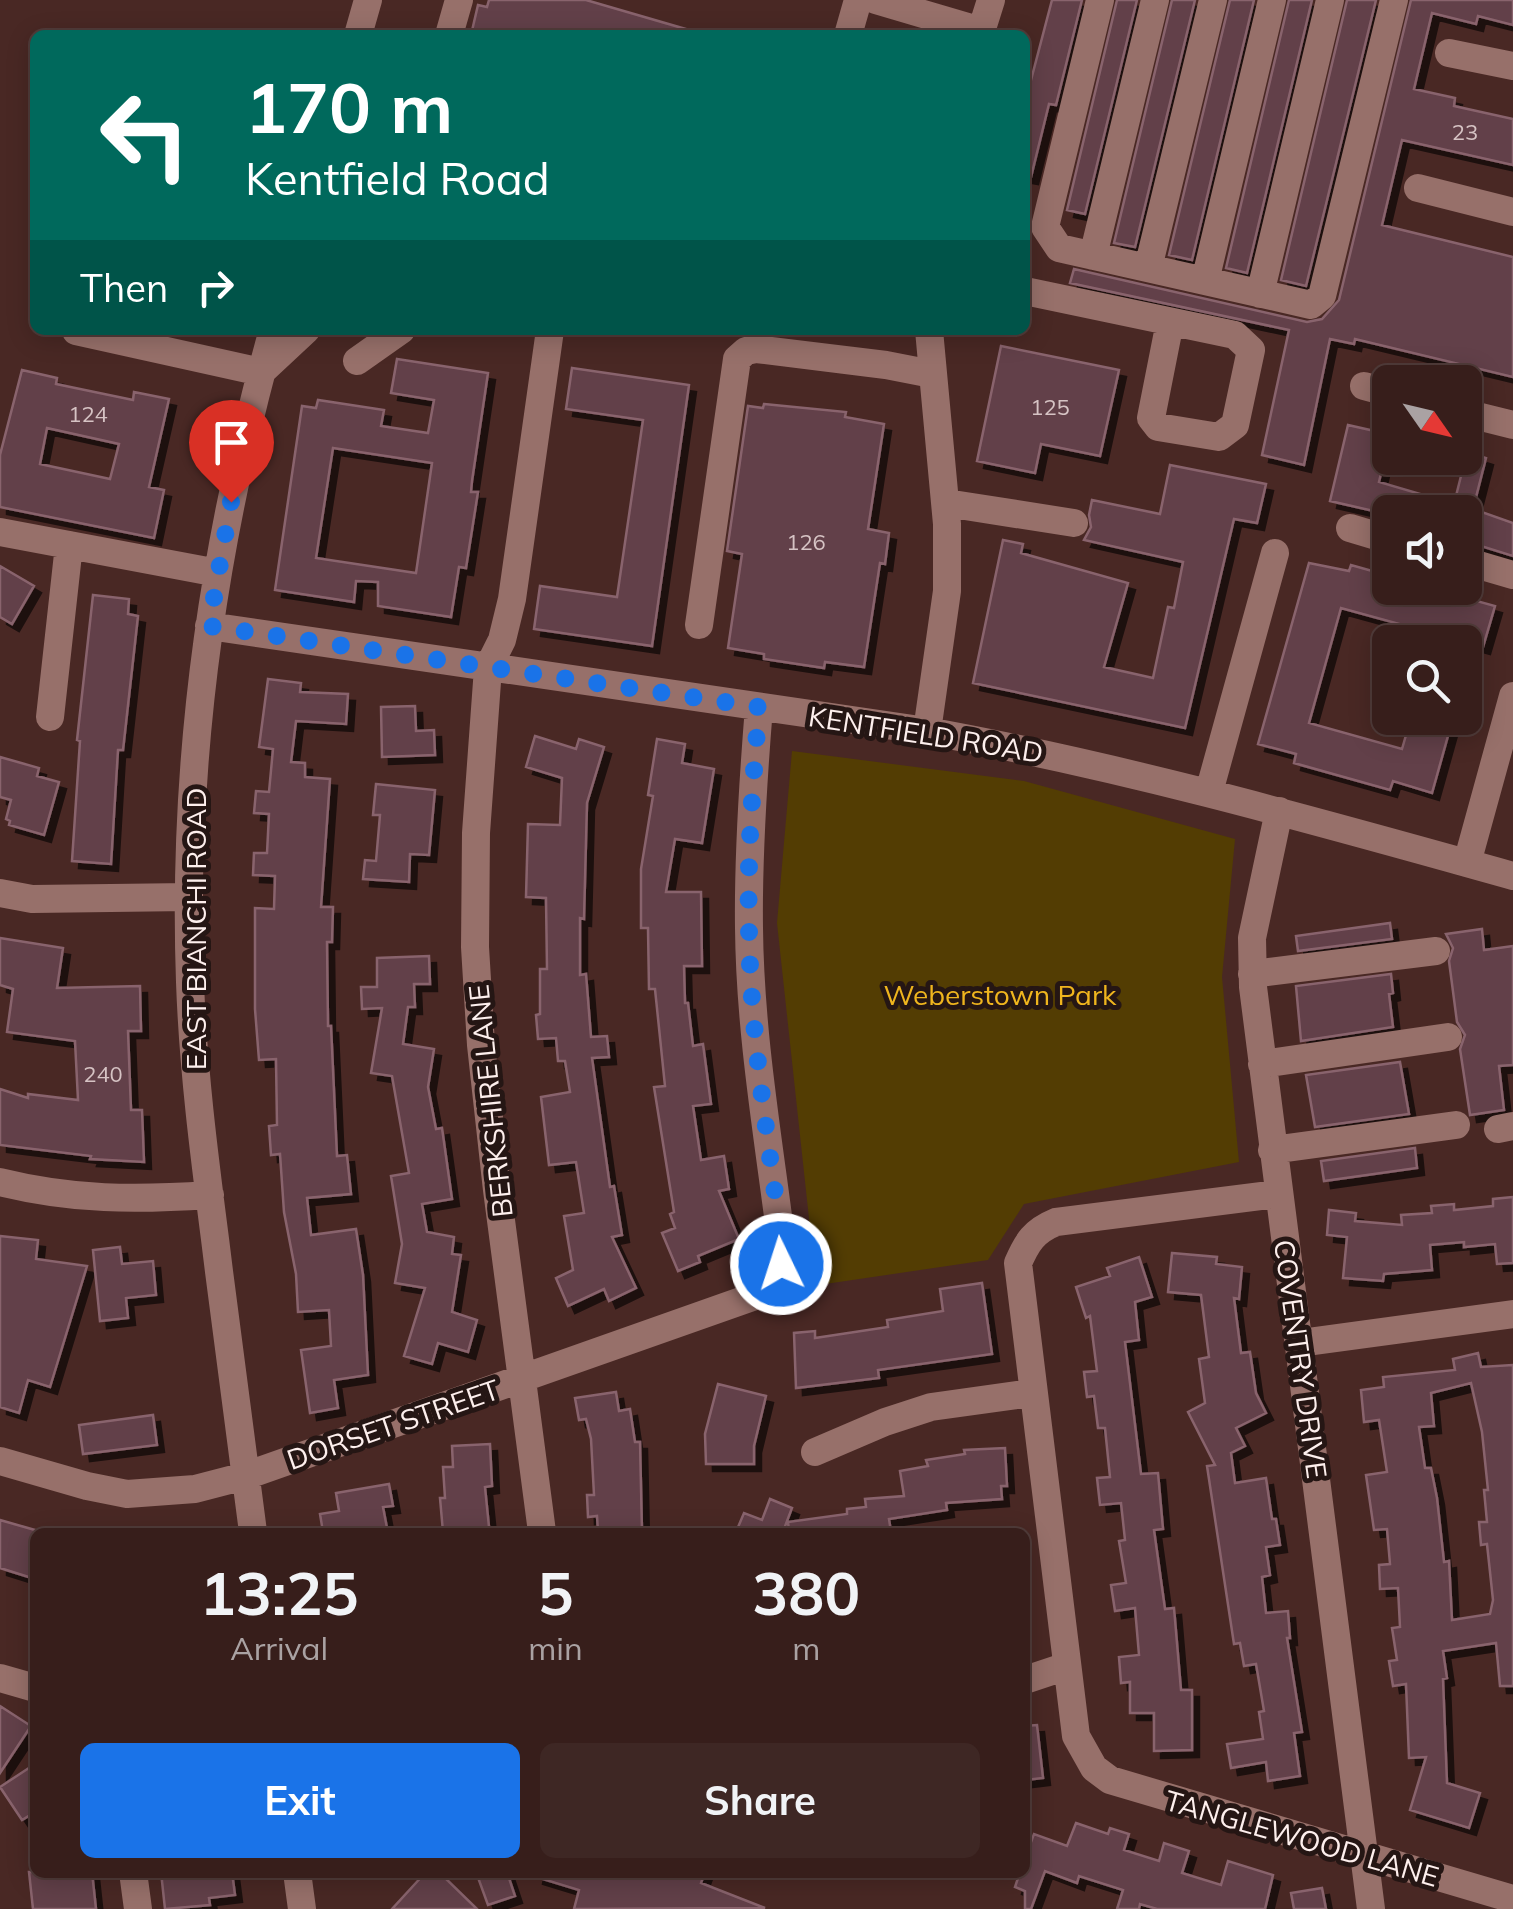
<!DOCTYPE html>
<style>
:root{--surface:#371e1b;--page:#3e2724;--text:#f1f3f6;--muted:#aaa2a3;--line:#513c3a;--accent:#1a73e8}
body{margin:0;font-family:Mulish,sans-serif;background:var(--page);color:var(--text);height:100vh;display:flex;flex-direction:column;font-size:38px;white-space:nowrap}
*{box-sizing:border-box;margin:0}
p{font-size:32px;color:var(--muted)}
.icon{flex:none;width:55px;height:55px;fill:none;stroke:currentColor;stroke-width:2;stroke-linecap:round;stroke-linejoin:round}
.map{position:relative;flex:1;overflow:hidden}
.sheet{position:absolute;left:30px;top:1528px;width:1000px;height:350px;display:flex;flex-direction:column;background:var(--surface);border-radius:15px;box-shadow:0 5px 25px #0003,0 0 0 2px var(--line)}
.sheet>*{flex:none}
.guide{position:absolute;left:30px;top:30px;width:1000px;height:305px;border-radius:15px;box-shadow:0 5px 25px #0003,0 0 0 2px var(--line);background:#00695c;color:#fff;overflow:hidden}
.needle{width:65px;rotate:124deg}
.tools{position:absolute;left:1372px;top:365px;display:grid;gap:20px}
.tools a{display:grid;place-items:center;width:110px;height:110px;border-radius:15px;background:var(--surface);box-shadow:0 5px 25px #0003,0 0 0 2px var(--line);font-size:50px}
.pin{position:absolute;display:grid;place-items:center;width:85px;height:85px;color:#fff;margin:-102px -42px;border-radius:50% 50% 50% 0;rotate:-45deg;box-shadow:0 0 10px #0007}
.pin .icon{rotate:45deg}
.me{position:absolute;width:110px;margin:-55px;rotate:356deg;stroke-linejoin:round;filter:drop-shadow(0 0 8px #0008)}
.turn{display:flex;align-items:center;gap:35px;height:210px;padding:0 50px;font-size:45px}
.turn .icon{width:130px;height:130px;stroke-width:2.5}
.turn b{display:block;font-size:70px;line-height:85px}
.then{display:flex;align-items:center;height:95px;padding:0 50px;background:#0003;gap:20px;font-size:38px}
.eta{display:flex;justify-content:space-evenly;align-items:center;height:170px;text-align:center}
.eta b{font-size:60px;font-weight:700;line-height:70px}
.cta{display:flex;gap:20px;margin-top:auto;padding:20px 50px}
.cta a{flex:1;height:115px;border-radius:15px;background:var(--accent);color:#fff;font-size:40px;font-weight:700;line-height:115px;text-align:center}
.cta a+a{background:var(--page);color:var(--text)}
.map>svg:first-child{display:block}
.green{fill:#533d03}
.building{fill:#623f49;stroke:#89646d;stroke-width:2.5;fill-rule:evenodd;filter:url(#shadow)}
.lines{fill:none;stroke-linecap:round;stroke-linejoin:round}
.minor{stroke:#97706a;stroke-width:28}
.route{stroke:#1a73e8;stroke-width:18;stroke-dasharray:0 32.4}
.labels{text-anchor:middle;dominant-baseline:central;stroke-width:10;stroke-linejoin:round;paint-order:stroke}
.number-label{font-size:22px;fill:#d6c3c4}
.street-label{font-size:28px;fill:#fdefed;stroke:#251614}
.park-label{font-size:28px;fill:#efb51e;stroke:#251614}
</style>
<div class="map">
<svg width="1513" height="1909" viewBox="0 0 1513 1909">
<defs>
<filter id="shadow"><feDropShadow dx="7" dy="7" stdDeviation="0" flood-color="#0009"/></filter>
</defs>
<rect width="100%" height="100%" fill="#492824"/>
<path class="green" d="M792 751 1024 781 1235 839 1222 977 1239 1162 1024 1204 988 1260 805 1287 812 1246 777 923Z"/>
<path class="building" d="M489 0H586L689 30 688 35H471L478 5 487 7Z
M1052 0H1082L1056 105 1049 104 1031 177 1025 176V103Z
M1117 0H1137L1085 214 1067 210Z
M1172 0H1195L1135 247 1114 243Z
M1230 0H1254L1192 260 1169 255Z
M1289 0H1312L1247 273 1226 268Z
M1347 0H1376L1306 286 1281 280Z
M1411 0H1513V25L1478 16 1476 24 1432 13 1414 89 1455 98 1454 106 1513 119V165L1402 140 1382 225 1513 257V377L1355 339 1354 344 1330 339 1304 465 1262 455 1289 330 1070 283 1074 269 1307 322 1322 319 1339 300Z
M1001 346 1119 370 1100 456 1041 444 1035 473 977 461Z
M397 359 488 373 472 481 471 492H478L466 568 459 567 451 617 378 606V582L356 581 354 602 275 590 302 406 316 408 318 400 384 410 381 426 428 433 434 400 391 393ZM333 448 432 463 416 573 316 558Z
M572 368 689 385 652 646 534 629 540 586 617 597 643 420 566 409Z
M22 370 57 378 56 384 133 400 134 392 169 399 149 487 164 490 154 538 0 507V455ZM47 428 119 444 110 479 40 464Z
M764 404 846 412 845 417 884 424 868 529 889 533 885 564 880 563 864 667 825 662 824 668 764 659V654L728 648 742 554 727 551 748 406 763 408Z
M1348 425 1379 432 1375 446 1387 448 1379 482 1454 504 1467 452 1486 458 1473 509 1513 523V556L1465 541V512H1378L1330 501Z
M1170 465 1266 484 1257 523 1234 519 1185 728 973 683 1003 540 1023 544 1021 553 1128 583 1104 667 1153 678 1168 607 1174 608 1183 562 1084 540 1091 527 1089 515 1092 500 1160 514Z
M1309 563 1349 571 1351 565 1390 576V588H1430L1495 606 1483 647 1341 608 1309 723 1402 749 1411 718H1453L1432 793 1393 781 1390 790 1294 763 1296 754 1258 744Z
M0 566 34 586 12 624 0 617Z
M93 595 129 599 128 614 138 616 123 750H118L111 864 72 861 80 741 77 740Z
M268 679 301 683 300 692 348 694 346 724 296 721 291 762 305 763V777L330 779 321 907H333L332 942H327L328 1026H331L337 1156 347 1155 351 1194 307 1198 311 1235 356 1229 363 1275 368 1375 334 1380 338 1408 310 1413 301 1350 331 1346 329 1310 298 1312 296 1274 284 1212 280 1154 271 1155 269 1126 277 1125 276 1059 259 1060 255 1009V908L274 909 275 876 253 875 254 853H267L269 814 254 813 256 791 269 792 273 749 259 747Z
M415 706 416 731 434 730 435 755 382 757 381 707Z
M535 736 576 749 579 739 604 747 587 803 584 919 580 918V975L586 974 591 1037 607 1036 609 1057 592 1058 610 1187 614 1186 622 1235 612 1237 636 1288 609 1301 604 1289 568 1306 556 1278 573 1270 564 1216 584 1213 576 1162 549 1165 541 1097 570 1092 565 1061H558L556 1038 538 1039 536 1015 540 1014V969H547L546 898 526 897 528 824 560 825 562 778 526 767Z
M657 739 685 744 682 763 714 769 702 843 675 839 666 892H701L702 966H684L685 1003H688L693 1046 703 1044 711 1104 693 1106 701 1160 724 1156 729 1189 719 1191 739 1239 698 1256 700 1262 678 1271 662 1233 675 1228 670 1214 674 1212 654 1087 665 1086 655 989H649L648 928H641V869L653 796 648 795Z
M0 757 39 768 37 776 59 782 44 835 9 825 10 821 6 819 11 800 0 797Z
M376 784 435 790 429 855 410 854 409 882 363 879 365 860 376 861 380 815H373Z
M1390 923 1392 939 1298 951 1296 936Z
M1482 929 1484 950 1513 946V1065L1499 1066 1504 1110 1470 1115 1460 1049 1465 1035 1457 1022 1449 961 1453 948 1446 934Z
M0 938 63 948 57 988 140 986 141 1031H128L131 1110H142L144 1162 90 1159 91 1156 0 1145V1089L28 1098V1094L78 1100 75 1041 7 1032 13 989 0 985Z
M429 956 430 984H414L415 1007H408L403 1044 434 1049 428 1087 436 1129 442 1128 452 1199 422 1204 427 1232 454 1237 452 1254 461 1255 452 1312 477 1320 468 1352 438 1343 432 1364 404 1356 425 1288 395 1283 402 1244 391 1176 409 1173 392 1076 371 1073 382 1008 362 1009 361 987H377V958Z
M1391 974 1393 993 1389 994 1393 1027 1301 1041 1296 986Z
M1400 1062 1409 1114 1315 1127 1306 1075Z
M1415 1148 1417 1168 1324 1181 1321 1161Z
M1513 1197V1263L1497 1264 1495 1244 1464 1247V1242L1430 1245 1432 1270 1384 1274 1383 1281 1343 1278 1347 1237 1327 1235 1329 1210 1356 1213 1355 1221 1402 1225 1401 1215 1432 1213 1431 1206 1454 1204V1210L1493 1206V1199Z
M0 1236 38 1240 36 1259 87 1266 50 1387 28 1380 19 1413 0 1407Z
M120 1247 122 1264 153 1261 156 1295 126 1298 128 1318 100 1321 93 1250Z
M1172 1253 1217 1257 1216 1264 1242 1267 1239 1299 1234 1298 1241 1353 1250 1352 1256 1393 1266 1413 1236 1428 1245 1446 1231 1453 1235 1483 1266 1478 1272 1519H1276L1280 1545 1266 1547 1270 1575 1262 1577 1266 1613 1288 1611 1290 1638H1287L1302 1732 1294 1733 1300 1776 1268 1781 1266 1762 1231 1768 1227 1744 1263 1739 1259 1712 1264 1711 1256 1664 1244 1666 1240 1643 1234 1644 1207 1466 1215 1465 1188 1412 1205 1403 1199 1359 1209 1357 1201 1295 1168 1292Z
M1139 1257 1152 1297 1135 1302 1139 1340 1125 1342 1141 1474 1158 1473 1163 1529 1154 1530 1165 1609 1174 1608 1181 1690H1192V1750L1154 1751V1713H1130V1682L1121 1683 1119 1657 1139 1655 1135 1608 1115 1611 1111 1585 1126 1583 1119 1541 1125 1540 1121 1503 1100 1505 1097 1478 1110 1477 1105 1428H1098L1094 1396 1087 1397 1084 1372 1097 1371 1090 1316 1086 1318 1076 1287 1110 1276 1107 1268Z
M982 1283 992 1354 878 1370 879 1378 796 1388 794 1333 815 1331V1338L888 1327 887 1320 943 1311 940 1289Z
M1478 1353 1481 1367 1513 1365V1686H1500L1496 1643 1443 1651 1447 1678 1443 1679 1447 1783 1480 1793 1469 1828 1410 1810 1426 1757 1409 1758 1406 1684 1393 1686 1389 1661 1397 1660 1392 1628 1400 1627 1398 1588 1380 1589 1379 1565 1390 1564 1387 1529 1374 1530 1366 1475 1387 1472 1379 1420 1364 1422 1361 1390 1384 1387 1383 1377 1455 1370 1453 1359ZM1471 1383 1482 1432 1488 1490H1484L1487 1522H1479L1481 1545 1487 1544 1493 1600 1490 1614 1452 1620 1449 1561 1444 1562 1437 1498 1431 1468H1425L1419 1427 1434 1426 1431 1393Z
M718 1384 766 1396 754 1446V1464H706L705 1434Z
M616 1392 619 1411 630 1409 635 1442H640L642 1532H598L597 1516 588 1517 587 1495H594L591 1439 586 1419 579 1420 575 1398Z
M153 1415 157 1445 83 1454 79 1425Z
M490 1444 492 1486 485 1487 489 1527 443 1532 440 1498H445L443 1467H453L452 1446Z
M1005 1448 1007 1486H1001L1002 1499 946 1503 947 1510 889 1519 891 1532H736L744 1513 762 1520 770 1499 792 1508 784 1529 789 1531 788 1522 847 1514V1509L866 1507 865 1499 904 1496 900 1471 928 1466 926 1460 965 1454 964 1450Z
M389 1484 393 1506 383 1507 387 1528 323 1532 320 1514 339 1511 336 1493Z
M0 1520 35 1530V1579L0 1568Z
M0 1706 31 1726 0 1773Z
M1037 1725 1043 1778 1025 1780V1726Z
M35 1764V1812L22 1820 0 1787Z
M1076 1823 1108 1834 1110 1828 1129 1834 1124 1850 1159 1861 1164 1843 1189 1851 1182 1873 1221 1885 1228 1861 1273 1875 1265 1909H1157L1140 1904 1139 1909H1117L1123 1890 1079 1876 1077 1883 1045 1871 1031 1909H1025V1891L1015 1887 1020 1872H1025V1858L1034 1834 1067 1846Z
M29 1872H92L96 1909H33Z
M161 1872H232L235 1895 209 1898 210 1905 165 1909Z
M426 1872H439L477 1909H392Z
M476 1872H507L515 1896 488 1905Z
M537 1872H666L683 1878 685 1872H705L701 1883 765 1908 574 1909 579 1890 536 1877Z
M1322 1888 1326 1909H1294L1291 1893Z"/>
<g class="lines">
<path class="minor" d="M876 0 981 31
M1100 0 1045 227 1059 248 1311 305 1322 296 1394 0
M358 35 368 0
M449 35 459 0
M848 35 858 0
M980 35 991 0
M1449 53 1513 66
M1418 188 1513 212
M1093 256 1155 0
M1148 268 1213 0
M1205 281 1272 0
M1025 291 1235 335 1251 350 1235 425 1219 437 1158 427 1151 418 1170 322
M1260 294 1330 0
M76 331 261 372 306 330
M357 361 401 330
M1364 386 1390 393
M1465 413 1513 425
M946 503 1074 523
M1350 528 1390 540
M0 532 218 573
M1465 561 1513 575
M699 625 737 359 746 351 756 349 886 365 932 374
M209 626 927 731C1126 767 1319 822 1513 876
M50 717 69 545
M927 731 947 591V524L929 330
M1209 792 1275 553
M1279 811 1252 938 1253 987 1371 1909
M1467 863 1513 696
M0 893 32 899 189 897
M1252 974 1436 951
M1262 1064 1448 1037
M1498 1129 1513 1126
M1272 1150 1456 1125
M0 1182C73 1200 135 1200 210 1195
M1277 1194 1056 1222C1034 1231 1027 1242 1018 1263L1076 1736 1094 1768 1110 1780 1513 1899
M1300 1343 1513 1314
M815 1452 885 1422 931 1407 1032 1393
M0 1461 87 1486 127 1494 195 1489 245 1476 761 1294C775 1279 781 1267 782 1247 769 1142 750 1035 749 928 748 854 753 781 759 707
M253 1532C240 1435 227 1337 215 1239 204 1154 193 1068 190 982 182 761 213 542 273 330
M542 1532 497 1190 481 1045 475 947 476 833 488 668 502 640 512 599 550 330
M0 1678 35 1688
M1025 1680 1067 1666
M133 1872 138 1909
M297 1872 302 1909"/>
</g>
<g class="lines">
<path class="route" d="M231 502 209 626 759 707C753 781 747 854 749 928 750 1035 769 1142 782 1247L781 1264"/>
</g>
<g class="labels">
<g class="number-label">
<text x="1465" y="132">23</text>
<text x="1050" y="407">125</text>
<text x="88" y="414">124</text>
<text x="806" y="542">126</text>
<text x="103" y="1074">240</text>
</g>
<g class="street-label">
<text transform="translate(926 734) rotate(9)">KENTFIELD ROAD</text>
<text transform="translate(195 929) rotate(-90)">EAST BIANCHI ROAD</text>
<text transform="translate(490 1101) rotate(-96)">BERKSHIRE LANE</text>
<text transform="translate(1301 1359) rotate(82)">COVENTRY DRIVE</text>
<text transform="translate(393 1424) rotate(-19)">DORSET STREET</text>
<text transform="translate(1302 1838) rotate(16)">TANGLEWOOD LANE</text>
</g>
<g class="park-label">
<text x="1000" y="994">Weberstown Park</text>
</g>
</g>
</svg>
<div class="tools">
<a><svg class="needle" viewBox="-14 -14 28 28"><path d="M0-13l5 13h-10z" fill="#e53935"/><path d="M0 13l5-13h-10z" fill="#aaa2a3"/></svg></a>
<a><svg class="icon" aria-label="sound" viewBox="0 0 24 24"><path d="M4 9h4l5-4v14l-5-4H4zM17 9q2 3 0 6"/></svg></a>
<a><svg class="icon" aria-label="search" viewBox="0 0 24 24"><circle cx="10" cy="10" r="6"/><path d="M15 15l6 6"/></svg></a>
</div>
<div class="pin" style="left:231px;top:502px;background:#d93025"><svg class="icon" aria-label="arrive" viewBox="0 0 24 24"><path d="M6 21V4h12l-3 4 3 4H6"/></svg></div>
<svg class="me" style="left:781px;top:1264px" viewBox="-20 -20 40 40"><circle r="17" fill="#1a73e8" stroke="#fff" stroke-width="3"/><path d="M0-11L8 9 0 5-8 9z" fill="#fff"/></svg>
<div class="guide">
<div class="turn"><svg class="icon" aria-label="left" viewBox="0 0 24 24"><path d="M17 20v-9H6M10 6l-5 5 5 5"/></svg><div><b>170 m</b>Kentfield Road</div></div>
<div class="then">Then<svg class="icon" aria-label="right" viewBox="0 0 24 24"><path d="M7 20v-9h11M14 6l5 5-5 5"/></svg></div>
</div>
<section class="sheet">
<div class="eta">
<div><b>13:25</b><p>Arrival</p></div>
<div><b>5</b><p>min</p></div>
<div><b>380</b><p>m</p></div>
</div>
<div class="cta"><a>Exit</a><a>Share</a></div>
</section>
</div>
